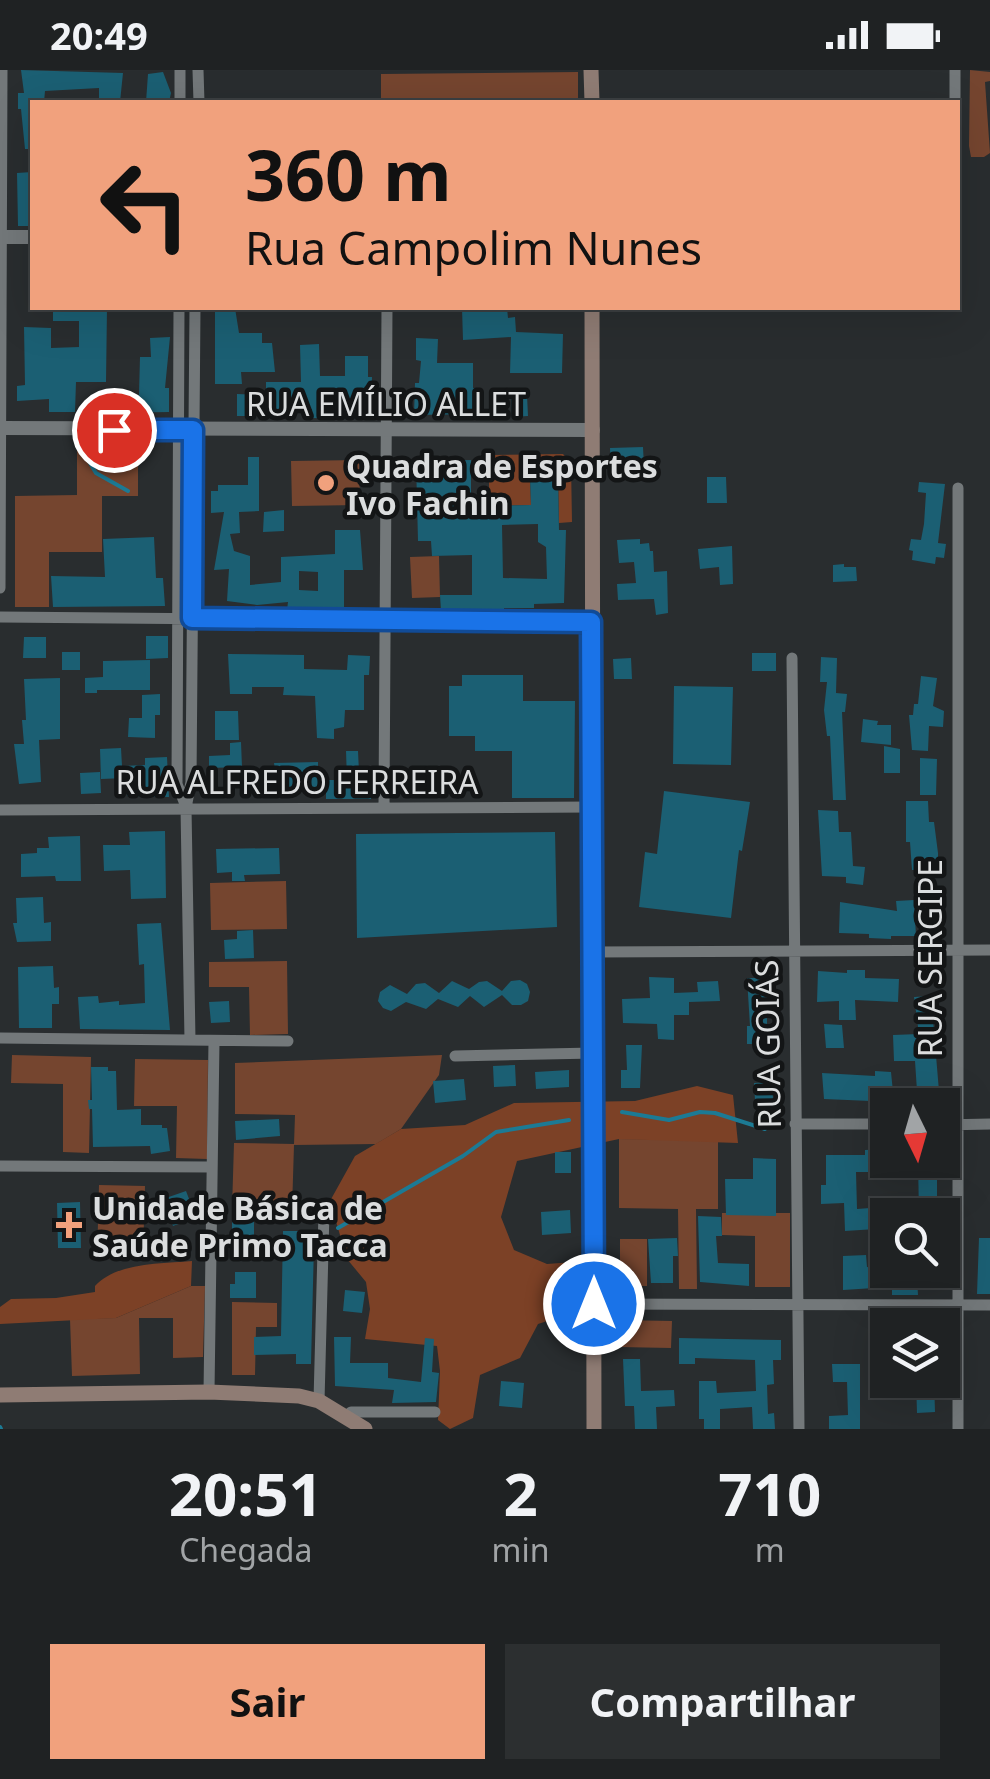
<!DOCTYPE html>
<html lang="pt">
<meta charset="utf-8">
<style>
:root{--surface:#1f2223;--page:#2c2f30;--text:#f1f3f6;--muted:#a1a4a6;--line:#3c3f41;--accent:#f1a17d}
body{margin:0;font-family:"Noto Sans",sans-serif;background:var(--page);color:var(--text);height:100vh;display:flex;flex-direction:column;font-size:38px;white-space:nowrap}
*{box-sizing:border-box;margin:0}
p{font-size:32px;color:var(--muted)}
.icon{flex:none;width:55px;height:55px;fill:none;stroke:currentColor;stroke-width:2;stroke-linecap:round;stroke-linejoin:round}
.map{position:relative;height:1359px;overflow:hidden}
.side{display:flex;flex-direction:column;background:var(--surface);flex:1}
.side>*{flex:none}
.top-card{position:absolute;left:30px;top:30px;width:930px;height:210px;border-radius:0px;box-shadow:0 10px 40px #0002,0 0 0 2px var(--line);background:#f1a17d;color:#111;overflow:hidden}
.needle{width:65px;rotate:175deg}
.controls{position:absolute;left:870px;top:1018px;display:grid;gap:20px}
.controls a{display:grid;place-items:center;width:90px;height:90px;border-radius:0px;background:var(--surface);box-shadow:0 10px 40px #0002,0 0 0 2px var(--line);font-size:50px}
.pin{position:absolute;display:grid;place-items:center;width:85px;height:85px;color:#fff;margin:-42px;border:5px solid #fff;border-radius:50%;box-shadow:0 2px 10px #0007}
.me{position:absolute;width:110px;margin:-55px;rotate:0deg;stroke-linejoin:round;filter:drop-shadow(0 0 8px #0008)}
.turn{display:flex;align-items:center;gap:35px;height:210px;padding:0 50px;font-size:45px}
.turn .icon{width:130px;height:130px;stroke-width:2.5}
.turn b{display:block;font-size:70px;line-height:85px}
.eta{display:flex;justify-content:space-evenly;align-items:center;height:170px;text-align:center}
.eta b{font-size:60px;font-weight:700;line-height:70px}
.button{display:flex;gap:20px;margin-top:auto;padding:20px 50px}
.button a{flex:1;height:115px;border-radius:0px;background:var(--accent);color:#111;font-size:40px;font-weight:700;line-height:115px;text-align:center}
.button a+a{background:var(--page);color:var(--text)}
.status{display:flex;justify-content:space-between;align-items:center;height:70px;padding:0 50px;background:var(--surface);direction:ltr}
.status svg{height:28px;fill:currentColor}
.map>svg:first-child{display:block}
.green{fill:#75452f}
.forest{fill:#7c4126}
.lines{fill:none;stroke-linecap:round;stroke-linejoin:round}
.stream{stroke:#1c7a94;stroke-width:4}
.building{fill:#1b5f73;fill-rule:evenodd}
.minor{stroke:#73787a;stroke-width:11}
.tertiary{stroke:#73787a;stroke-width:14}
.secondary{stroke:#8f7c74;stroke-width:15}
.route-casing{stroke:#114b97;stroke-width:25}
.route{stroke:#1a73e8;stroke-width:18}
.poi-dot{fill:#f1a17d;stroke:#131516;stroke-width:4}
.labels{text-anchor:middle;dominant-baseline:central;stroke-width:9;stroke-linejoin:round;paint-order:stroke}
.street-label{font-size:32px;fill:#dbddde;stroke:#131516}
.poi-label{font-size:32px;font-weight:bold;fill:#dbddde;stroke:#131516;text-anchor:start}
</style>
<div class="status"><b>20:49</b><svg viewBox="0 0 49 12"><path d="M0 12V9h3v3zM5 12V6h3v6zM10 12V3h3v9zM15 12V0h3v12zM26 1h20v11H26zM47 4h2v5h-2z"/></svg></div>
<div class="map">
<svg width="990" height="1359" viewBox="0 0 990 1359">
<rect width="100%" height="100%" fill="#292d2f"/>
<path class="green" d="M970 0 990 2V11L985 12 990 83 984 87H971L969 76Z
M578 2V32H381V4Z
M77 375H138V426H102V482H49V537H15V426L77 425Z
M359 390 360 435 292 436 291 391Z
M439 486 440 527 412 528 410 487Z
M286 811 287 859 211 860 210 813Z
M287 891 288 964 250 965 249 917H209V892Z
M12 985 91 987 89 1083 63 1082V1014L11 1013Z
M442 985 439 1005 401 1059 376 1074 294 1075 292 1140 232 1139 234 1073 294 1074 295 1045 235 1044V993Z
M135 989 208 990 207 1089 176 1088 177 1036H134Z
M619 1069 718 1070V1139H696L697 1219H679L678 1139 619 1138Z
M99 1115 145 1116 143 1184 120 1189H97Z
M722 1143H790V1217H755V1166L722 1165Z
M620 1169H647V1216H620Z
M191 1216H205L203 1287 173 1288V1248H139L140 1304 72 1306 70 1249 116 1248Z
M232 1232 277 1233V1257H256L255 1305H232Z
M619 1250 672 1251 671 1278 619 1277Z"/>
<path class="forest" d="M563 384 571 393 572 452 559 453 558 405 530 406 531 435 489 436V385Z
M697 1016 733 1025 738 1073 619 1069 517 1091 501 1147 514 1180 547 1194 574 1192 575 1242 538 1254 520 1288 480 1305 473 1348 450 1359 438 1350 440 1301 437 1276 365 1269 370 1239 366 1212 347 1189 330 1131 355 1086 401 1059 465 1055 514 1033 635 1031Z
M192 1191 191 1216 116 1248 0 1254V1237L11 1229 56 1228 95 1222V1216C117 1192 161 1194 192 1191Z"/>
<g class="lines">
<path class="stream" d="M79 375 96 403 128 421
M622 1042 669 1050 700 1042 715 1043 765 1059
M338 1158 463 1086 496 1062 569 1050
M0 1357 1 1359"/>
</g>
<path class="building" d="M21 0 123 3 120 32H99V18L45 21 44 32H32V79H25L21 39H18V23H24Z
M163 2 171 23 169 32H146L148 4Z
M32 102V156H18L17 103Z
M53 238H107L106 312H76L75 342H49V329L17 331V316L25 315 24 257 51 258V278L79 277V251H53Z
M215 238H235L239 263H262V273H272L275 302H241L242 314H215Z
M462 238H507L508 248 515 247 516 262 563 264 562 303H510L511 267 463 270Z
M170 267 165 318H169V342L115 343V325H139L140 287H151L150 268Z
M416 268 438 269 437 293H473V318H479L481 344 414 345 415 313H419L421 291 416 290Z
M319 274 320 306H345V286H368V307H372L371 349 312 348V339L250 341V346H237V324L266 325V312H301L300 275Z
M511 325H527L528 346 512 347Z
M643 377 644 397 611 399 610 378Z
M248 387H259V441L239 442 240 463 230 464 234 481 250 486V515L281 512V487L335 484V460H360L363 500H344V538L287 540 288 532 257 535 227 531 229 499 214 500 224 442 211 443V421H218V415H248ZM299 501 318 502V521L299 520Z
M471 390V436L531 435 530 406 558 405 559 460H566L564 533 534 534V538H504V542L441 541 440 525H472V485L432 486 431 471H418L416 391ZM538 454V472L546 477 547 509 503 508 502 455Z
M707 407H726L727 433H707Z
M919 412 945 414 938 473 946 474 944 488 936 487 935 494 912 490 913 481 909 480 911 469 921 470 924 454 926 423 918 422Z
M284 440V461L263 462 264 442Z
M154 467 156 508H163L165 536 53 537 51 506 105 507 103 469Z
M640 469V474L649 473 650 481H653L654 502 667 501 668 543 656 545 654 529 618 530 617 514 636 513 634 492 619 493 617 470Z
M732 476 733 514 720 515 719 497 700 499 698 479Z
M844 494V497H856L857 511 833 512V495Z
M146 566H168V588L146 589Z
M24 567H46V588H23Z
M62 582H80V600H62Z
M752 583H776V601H752Z
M228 584 304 585V599L347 600 348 585 370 586 369 605H364V640H345L344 657 334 659V669L317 668 315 626 283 625 284 617H252V624H230Z
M821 587 837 588 836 623 847 624 845 642H842L846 730H833L830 666H827L824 640 827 612H820Z
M631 588 632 609H614L613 589Z
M150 590V620H97V623H85V608L103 607V591Z
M462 605H523V631H575L574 728H512V681H475V666H449V616H462Z
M921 606 937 608 933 636 944 641 943 657 929 656 928 681 912 680 909 645H913L914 634H918Z
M60 608V669L39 670 41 712 19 714 14 674H24L22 650H26L24 609Z
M674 616 733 617 731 695 673 694Z
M160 624V645H155V668L128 667 129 648H142V625Z
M215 641H238L239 670H215Z
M863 649 878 651 877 655H891V675L861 672Z
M241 672 242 697 209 698V686L230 685V673Z
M884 676 900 679V703H884Z
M121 678 122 696 145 695V688L167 687 169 727 127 726 126 708 101 709 100 679Z
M346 681H358L359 702H370L371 729H326V720L292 721 287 727 267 728V720L242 722 241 703 275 700 274 693 318 692V710H347Z
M920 688 937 689 936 725H920Z
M100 702 101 723 81 724 80 703Z
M664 721 750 732 742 781 739 780 731 848 639 837 645 782 657 784Z
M906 731H928L929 752H934L938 783V800H934L935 826H919L918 800H912L910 772H906Z
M818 740 838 741 839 762H851L853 796 865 797 863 815 846 813V807L822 806Z
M165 761 166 828 131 829 130 800 104 801 103 775H130L129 762Z
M555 762 557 857 357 868 356 764Z
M80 766 81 811H56L55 806 21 807V784L37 783V778H49L48 767Z
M279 778 280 804 244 805 245 811H232V802L217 803 216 779Z
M43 827 44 853 51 852V871L17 872 13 853H17L16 828Z
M914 830 916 866H891V869L869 868V864L839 863 840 832 897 841 896 831Z
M161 853 170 960 80 959 78 927 98 926 99 933 119 931V935L145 933 144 894 139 895 137 854Z
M253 860 254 888 225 889 224 870 237 869V861Z
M53 896 54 918 59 917V934H52V958H19L18 897Z
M847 900H865V908L899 909 898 932 855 930 856 950H839V931L817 932 818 901 847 903Z
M649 907 674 908V923L698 922 697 912 718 911 720 931 689 932V945H674V970L658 969 657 954 623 953 622 929 650 928Z
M747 908H774L775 926 767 927V957H773V974H747V956H750Z
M520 910 527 914 530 922 528 931 521 935H512L502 925 484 937 470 926 458 937 438 929 426 939 406 932 391 941 383 938 378 931 380 922 390 915 407 924 416 914 425 913 439 923 452 911 469 919 479 912 487 911 502 921 511 911Z
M931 926 939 1021H917L915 991H894L893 965 919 964 914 927Z
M229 931 230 952 211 953 209 932Z
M824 954 842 955 844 978H826Z
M626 975H642L640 1018H621V1000H627Z
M515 995 516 1016 494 1017 493 996Z
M91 997H108V1001H116L117 1040 141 1039V1055H162V1058H167L170 1081 151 1084 150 1076 93 1077 92 1039H89L88 1030H92Z
M569 1000V1017L536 1019 535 1002Z
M875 1001 891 1002 894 1032 824 1029 822 1003 875 1006Z
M464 1009 466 1030 435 1033 433 1011Z
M772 1012 773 1029 755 1030 754 1013Z
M279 1049 280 1066 236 1070 235 1051Z
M888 1079 890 1102H856L857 1139 870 1138 876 1159 845 1161 844 1133 821 1134V1115H826V1085H865V1080Z
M555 1082H571V1103H555Z
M753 1088 776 1089V1146L726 1145 725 1109H753Z
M918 1090H937V1130H933V1145H919Z
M186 1121 196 1147 173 1156 163 1129Z
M80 1132 81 1178H58L57 1133Z
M570 1140 571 1163 542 1165 541 1142Z
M232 1143H254V1166H232Z
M698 1146 721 1147 722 1166H716L718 1193 749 1194V1216L700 1212Z
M283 1161H309V1173L314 1174 311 1294H296V1284L254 1285V1267L281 1266Z
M677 1168 678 1186H673V1213H651L648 1169Z
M979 1168H990V1224H977Z
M866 1185 867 1197 890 1200V1217L843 1220V1186Z
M235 1202H256V1228H230V1214H235Z
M917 1208 918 1225H892V1209Z
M345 1220 365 1222 362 1243 343 1241Z
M334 1267H351L350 1293H388V1308L421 1312 425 1268 434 1269 432 1302 439 1303 436 1332 392 1333 394 1320 335 1316Z
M679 1268 781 1270V1290H773L774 1314 767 1315 768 1344 774 1343 775 1359H753L752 1337 720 1339V1359H704V1349H699V1311H716L717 1323 756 1321 755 1290 695 1288V1294H679Z
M623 1289H640L641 1321 674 1320 675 1336 656 1337 657 1359H635L634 1336H625Z
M832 1294H860V1359H829V1346L848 1345 847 1312H833Z
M916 1310H934L935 1342 917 1343Z
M501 1311 524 1313 522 1338 499 1336Z"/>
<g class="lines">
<path class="minor" d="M198 0 199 32
M955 0V32
M180 32V0
M179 238 177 714 185 734
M0 518 2 0
M0 547 591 552
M792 588 799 1359
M384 738 387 238
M0 740 593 737
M594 882 990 880
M0 968 288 971
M190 970 186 738 191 712 195 238
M455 986 594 983
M795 1054H888
M942 1055 990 1054
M0 1096 211 1097
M594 1234 990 1235
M209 1322 214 971
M319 1331 324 1142
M346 1347 351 1342H435
M958 1359V418"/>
<path class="tertiary" d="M0 167H32
M0 358 593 360"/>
<path class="secondary" d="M591 0 592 32
M592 238 594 1359
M0 1325 209 1322 299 1326 319 1331 365 1359"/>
</g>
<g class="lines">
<g class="route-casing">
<path id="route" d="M114 360H193L192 548 591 552 594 1234"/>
</g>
<use href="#route" class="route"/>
</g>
<g class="poi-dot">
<circle cx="326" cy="413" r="10"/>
<path d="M64 1140h10v10h10v10h-10v10h-10v-10h-10v-10h10z"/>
</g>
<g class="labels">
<g class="street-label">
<text x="386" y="333">RUA EMÍLIO ALLET</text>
<text x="297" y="711">RUA ALFREDO FERREIRA</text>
<text transform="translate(929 888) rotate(-90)">RUA SERGIPE</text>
<text transform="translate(767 974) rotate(-91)">RUA GOIÁS</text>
</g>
<g class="poi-label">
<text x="346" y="395">Quadra de Esportes<tspan x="346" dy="37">Ivo Fachin</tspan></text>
<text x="92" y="1137">Unidade Básica de<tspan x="92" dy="37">Saúde Primo Tacca</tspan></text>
</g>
</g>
</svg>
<div class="controls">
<a><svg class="needle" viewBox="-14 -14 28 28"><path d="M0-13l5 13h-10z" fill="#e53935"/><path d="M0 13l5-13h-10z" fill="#a1a4a6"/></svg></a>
<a><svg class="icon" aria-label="search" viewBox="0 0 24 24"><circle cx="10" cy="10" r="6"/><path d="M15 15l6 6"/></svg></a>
<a><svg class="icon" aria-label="layers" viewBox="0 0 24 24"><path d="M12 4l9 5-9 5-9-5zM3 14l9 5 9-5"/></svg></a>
</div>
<div class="pin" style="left:114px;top:360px;background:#d93025"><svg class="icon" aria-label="arrive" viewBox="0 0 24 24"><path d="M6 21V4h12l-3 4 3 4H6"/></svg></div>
<svg class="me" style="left:594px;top:1234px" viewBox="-20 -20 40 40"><circle r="17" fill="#1a73e8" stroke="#fff" stroke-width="3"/><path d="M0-11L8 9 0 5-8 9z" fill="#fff"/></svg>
<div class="top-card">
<div class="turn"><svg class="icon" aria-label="left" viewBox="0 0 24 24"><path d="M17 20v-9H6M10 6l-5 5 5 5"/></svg><div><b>360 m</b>Rua Campolim Nunes</div></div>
</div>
</div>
<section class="side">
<div class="eta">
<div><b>20:51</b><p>Chegada</p></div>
<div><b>2</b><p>min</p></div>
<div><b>710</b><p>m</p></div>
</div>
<div class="button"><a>Sair</a><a>Compartilhar</a></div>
</section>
